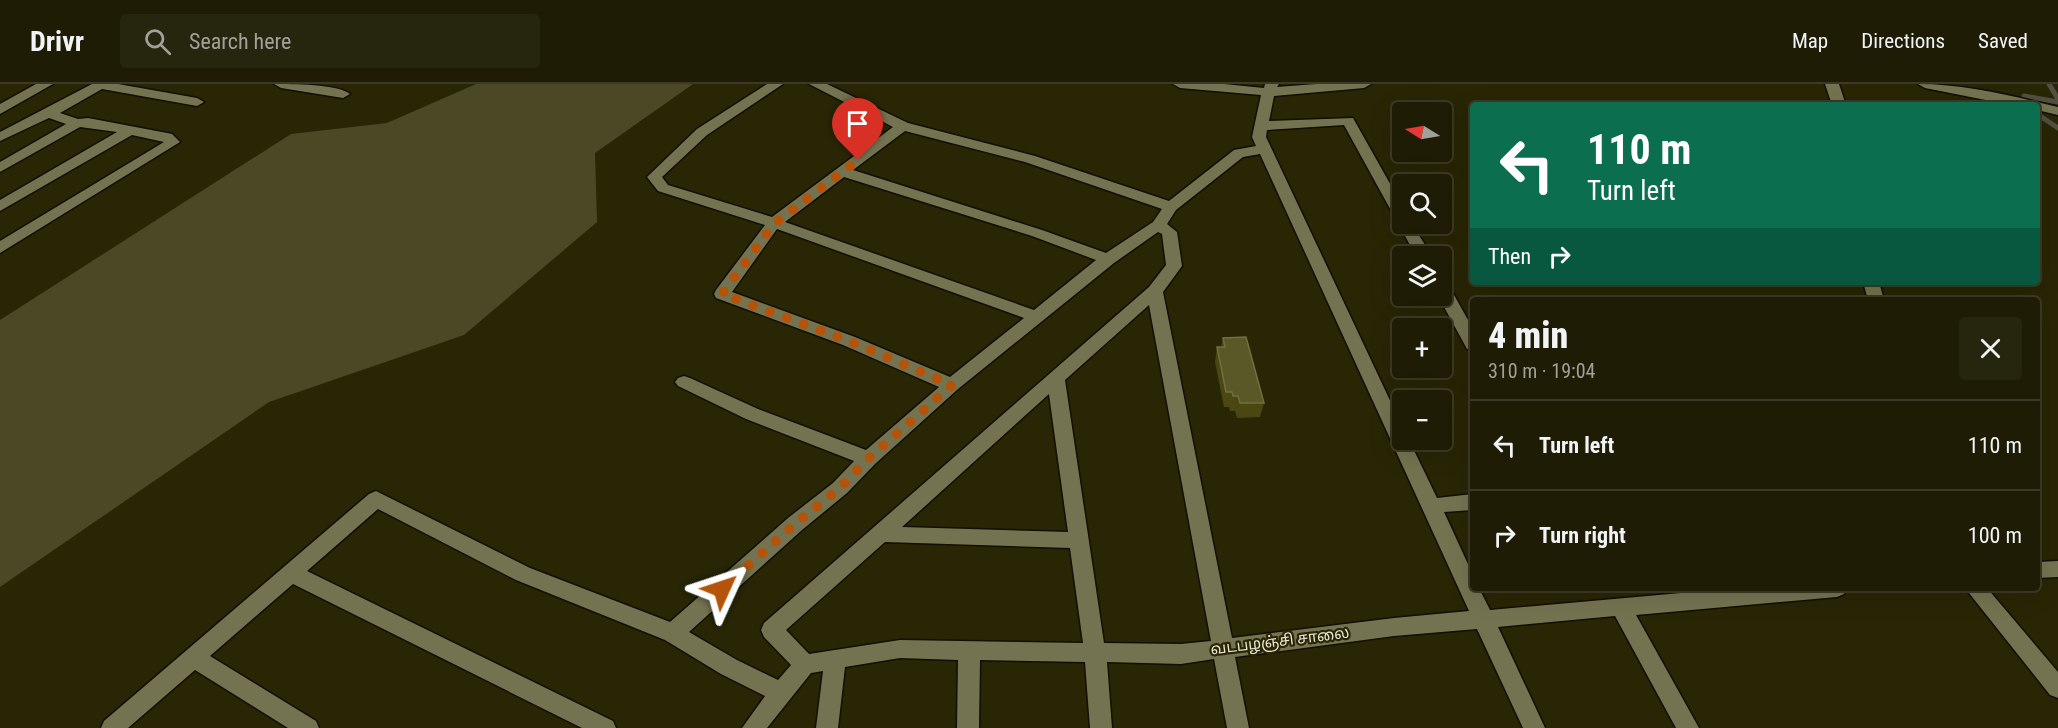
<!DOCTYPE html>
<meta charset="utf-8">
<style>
:root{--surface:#1e1c04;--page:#26250e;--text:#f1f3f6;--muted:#a1a19a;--line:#3c3a26}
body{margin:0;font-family:"Roboto Condensed","Noto Sans Tamil",sans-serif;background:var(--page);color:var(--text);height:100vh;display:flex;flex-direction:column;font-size:22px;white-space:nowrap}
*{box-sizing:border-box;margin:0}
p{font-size:20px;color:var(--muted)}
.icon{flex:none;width:33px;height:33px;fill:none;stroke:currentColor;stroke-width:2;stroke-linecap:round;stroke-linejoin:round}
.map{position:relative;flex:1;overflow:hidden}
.sheet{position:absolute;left:1470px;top:213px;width:570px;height:294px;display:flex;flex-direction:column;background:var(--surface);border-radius:6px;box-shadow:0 6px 24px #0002,0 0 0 2px var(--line)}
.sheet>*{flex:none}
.hud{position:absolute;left:1470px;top:18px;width:570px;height:183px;border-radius:6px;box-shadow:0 6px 24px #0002,0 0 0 2px var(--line);background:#0b6e4f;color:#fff;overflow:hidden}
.needle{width:39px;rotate:281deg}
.fabs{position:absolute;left:1392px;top:18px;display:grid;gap:12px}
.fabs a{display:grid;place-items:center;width:60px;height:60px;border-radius:6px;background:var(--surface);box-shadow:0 6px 24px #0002,0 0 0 2px var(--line);font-size:30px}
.pin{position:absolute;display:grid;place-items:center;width:51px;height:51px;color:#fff;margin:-62px -26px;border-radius:50% 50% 50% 0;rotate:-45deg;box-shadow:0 0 6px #0007}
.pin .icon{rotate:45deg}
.me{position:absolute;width:66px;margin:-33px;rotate:48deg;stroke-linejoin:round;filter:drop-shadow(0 0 4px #0008)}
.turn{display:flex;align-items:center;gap:21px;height:126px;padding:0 18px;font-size:27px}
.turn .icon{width:78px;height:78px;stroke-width:2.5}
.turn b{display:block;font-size:42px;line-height:51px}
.then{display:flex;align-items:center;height:57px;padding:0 18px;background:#0003;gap:12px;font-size:22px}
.round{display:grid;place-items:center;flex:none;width:63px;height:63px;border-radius:6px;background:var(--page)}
.overview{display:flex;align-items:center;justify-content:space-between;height:102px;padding:0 18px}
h1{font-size:36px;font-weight:800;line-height:45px}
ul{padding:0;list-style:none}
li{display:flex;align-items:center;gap:18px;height:90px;padding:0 18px;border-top:2px solid var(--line)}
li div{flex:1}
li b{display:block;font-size:22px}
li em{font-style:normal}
header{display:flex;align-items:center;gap:36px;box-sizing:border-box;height:84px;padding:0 30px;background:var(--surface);border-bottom:2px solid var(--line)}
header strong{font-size:28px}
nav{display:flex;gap:33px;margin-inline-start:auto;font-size:21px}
.search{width:420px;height:54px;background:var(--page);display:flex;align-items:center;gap:15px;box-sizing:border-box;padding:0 21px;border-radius:6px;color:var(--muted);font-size:22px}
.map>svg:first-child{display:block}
.green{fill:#4b4925}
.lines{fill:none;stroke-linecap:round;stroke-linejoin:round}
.stream{stroke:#504f40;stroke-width:5}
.minor-casing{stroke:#110f00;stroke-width:3}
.minor{fill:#747351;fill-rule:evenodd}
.wall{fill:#4a4712}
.building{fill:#5b5827;stroke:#716f42;stroke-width:1.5}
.route{stroke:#b45309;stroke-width:10;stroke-dasharray:0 18}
.labels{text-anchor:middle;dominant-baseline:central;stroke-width:4.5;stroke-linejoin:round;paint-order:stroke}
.street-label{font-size:15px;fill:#e7e7d4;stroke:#282605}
</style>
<header>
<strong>Drivr</strong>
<div class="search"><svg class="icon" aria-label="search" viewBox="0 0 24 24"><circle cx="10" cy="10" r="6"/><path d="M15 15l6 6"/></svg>Search here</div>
<nav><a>Map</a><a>Directions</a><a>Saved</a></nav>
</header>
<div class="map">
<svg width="2058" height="644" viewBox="0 0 2058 644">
<rect width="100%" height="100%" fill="#282605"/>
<path class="green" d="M476 0H693L595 69 597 138 464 251 269 318 0 503V236L291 50 387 39Z"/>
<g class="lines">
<path class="stream" d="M2049 0 2058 15
M2025 21 2024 12 2058 18
M2037 30 2058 44"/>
<g class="minor-casing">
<path id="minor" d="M36 0H53L0 30V20Z
M92 0H118L197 14 204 18 197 22 102 5 60 29 78 35 88 34 167 49 172 50 180 58 0 169V157L164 58 132 51 0 127V116L117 48 80 43 0 88V78L66 40 49 34 0 57V48Z
M274 0C292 0 338 0 350 10L343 14 281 4Z
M767 0H783L707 51 662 93 668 101 772 133 893 43 809 0H827L908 39 1035 72 1169 117 1234 66 1256 62 1252 53 1261 11 1180 4 1173 0H1224L1264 4 1265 0H1279L1277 3 1316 0H1371L1364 4 1274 12 1269 37 1353 34 1402 121V140H1412L1432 172H1416L1344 41 1267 46 1266 53 1402 342V356H1409L1437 414 1473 410V426L1444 428 1473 491V504H1479L1490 526 1737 504H1847L1844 510 1837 513 1636 531 1699 644H1676L1615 532 1498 543 1545 644H1523L1477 545 1394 552 1235 573 1249 644H1227L1214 575 1181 580 1107 578 1112 644H1090L1085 578 980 576 979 644H957L958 576 900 574 845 583 838 644H816L823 587 811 589 767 644H742L765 612 721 590 665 556 516 496 378 425 307 487 613 637 616 644H582L293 500 210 572 316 637 319 644H288L195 586 128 644H101L104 637 369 410 376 407 530 484 670 538 788 434 833 399 854 377 746 335 678 302 675 298 678 294 684 292 690 294 758 325 866 366 939 303 843 261 716 214 714 210 716 206 765 141 658 107 647 93 697 45ZM905 47 1025 78 1162 125 1153 138 1106 169 1042 146 853 86ZM1260 70 1469 527 1394 534 1232 554 1163 208 1182 182 1177 148 1167 140 1176 126 1243 73ZM844 93 1032 152 1096 176 1034 226 785 138ZM777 145 1024 234 950 293 855 253 732 208ZM1158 148 1162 150 1166 181 1149 203 764 539 761 546 764 553 791 581 778 596 737 576 689 548 802 446 847 409 875 380 958 305 1114 179ZM1149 221 1211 557 1181 560 1104 559 1065 296ZM1049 310 1068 448 902 443ZM885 458 1070 464 1083 559 900 556 809 570 786 546Z
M1825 0H1839L1846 21H1832Z
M1918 0C1965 0 2013 12 2058 23V31L2037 26V21H2011L1925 4Z
M1863 198H1879L1884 216H1868Z
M1442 199 1448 200 1473 245V267L1467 265 1438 212H1442Z
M2058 477V493L2037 494V478Z
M1965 504H1987L2058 588V614L2050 611Z"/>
</g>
<use href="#minor" class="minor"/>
</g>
<path class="wall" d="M1223 254 1264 319 1260 333 1237 334 1235 327H1230L1229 323H1224L1215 278 1217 263H1221Z"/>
<path class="building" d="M1246 253 1264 319H1240L1238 312H1233L1232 308H1226L1217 263H1225L1223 254Z"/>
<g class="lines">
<path class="route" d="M722 505 795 440 840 404 868 375 952 301 849 257 722 210 774 140 858 76"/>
</g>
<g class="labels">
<g class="street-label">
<text transform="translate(1280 557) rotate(-7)">வடபழஞ்சி சாலை</text>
</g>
</g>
</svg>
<div class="fabs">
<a><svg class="needle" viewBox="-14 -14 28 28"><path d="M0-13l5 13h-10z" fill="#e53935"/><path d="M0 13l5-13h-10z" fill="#a1a19a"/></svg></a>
<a><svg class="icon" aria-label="search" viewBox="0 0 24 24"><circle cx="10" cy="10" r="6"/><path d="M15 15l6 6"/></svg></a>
<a><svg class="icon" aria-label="layers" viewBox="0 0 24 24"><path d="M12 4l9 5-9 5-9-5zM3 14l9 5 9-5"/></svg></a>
<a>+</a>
<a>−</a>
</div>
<div class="pin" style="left:858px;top:76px;background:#d93025"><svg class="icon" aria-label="arrive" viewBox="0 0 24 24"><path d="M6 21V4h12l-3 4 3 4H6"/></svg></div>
<svg class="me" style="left:722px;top:505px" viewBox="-20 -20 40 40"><path d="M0-17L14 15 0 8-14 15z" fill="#b45309" stroke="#fff" stroke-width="4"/></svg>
<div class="hud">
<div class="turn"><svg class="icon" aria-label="left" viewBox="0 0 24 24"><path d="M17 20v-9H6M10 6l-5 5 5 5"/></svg><div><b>110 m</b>Turn left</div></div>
<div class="then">Then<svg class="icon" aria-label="right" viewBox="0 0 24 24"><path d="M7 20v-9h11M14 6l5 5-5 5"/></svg></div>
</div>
<section class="sheet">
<div class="overview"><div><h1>4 min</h1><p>310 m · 19:04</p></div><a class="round"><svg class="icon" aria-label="close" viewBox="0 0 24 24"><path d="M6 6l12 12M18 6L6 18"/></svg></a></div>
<ul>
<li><svg class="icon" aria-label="left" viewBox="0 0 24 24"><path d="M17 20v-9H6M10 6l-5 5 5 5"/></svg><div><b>Turn left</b></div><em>110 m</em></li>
<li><svg class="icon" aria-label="right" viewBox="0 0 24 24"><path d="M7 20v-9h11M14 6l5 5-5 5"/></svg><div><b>Turn right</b></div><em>100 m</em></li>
</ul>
</section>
</div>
